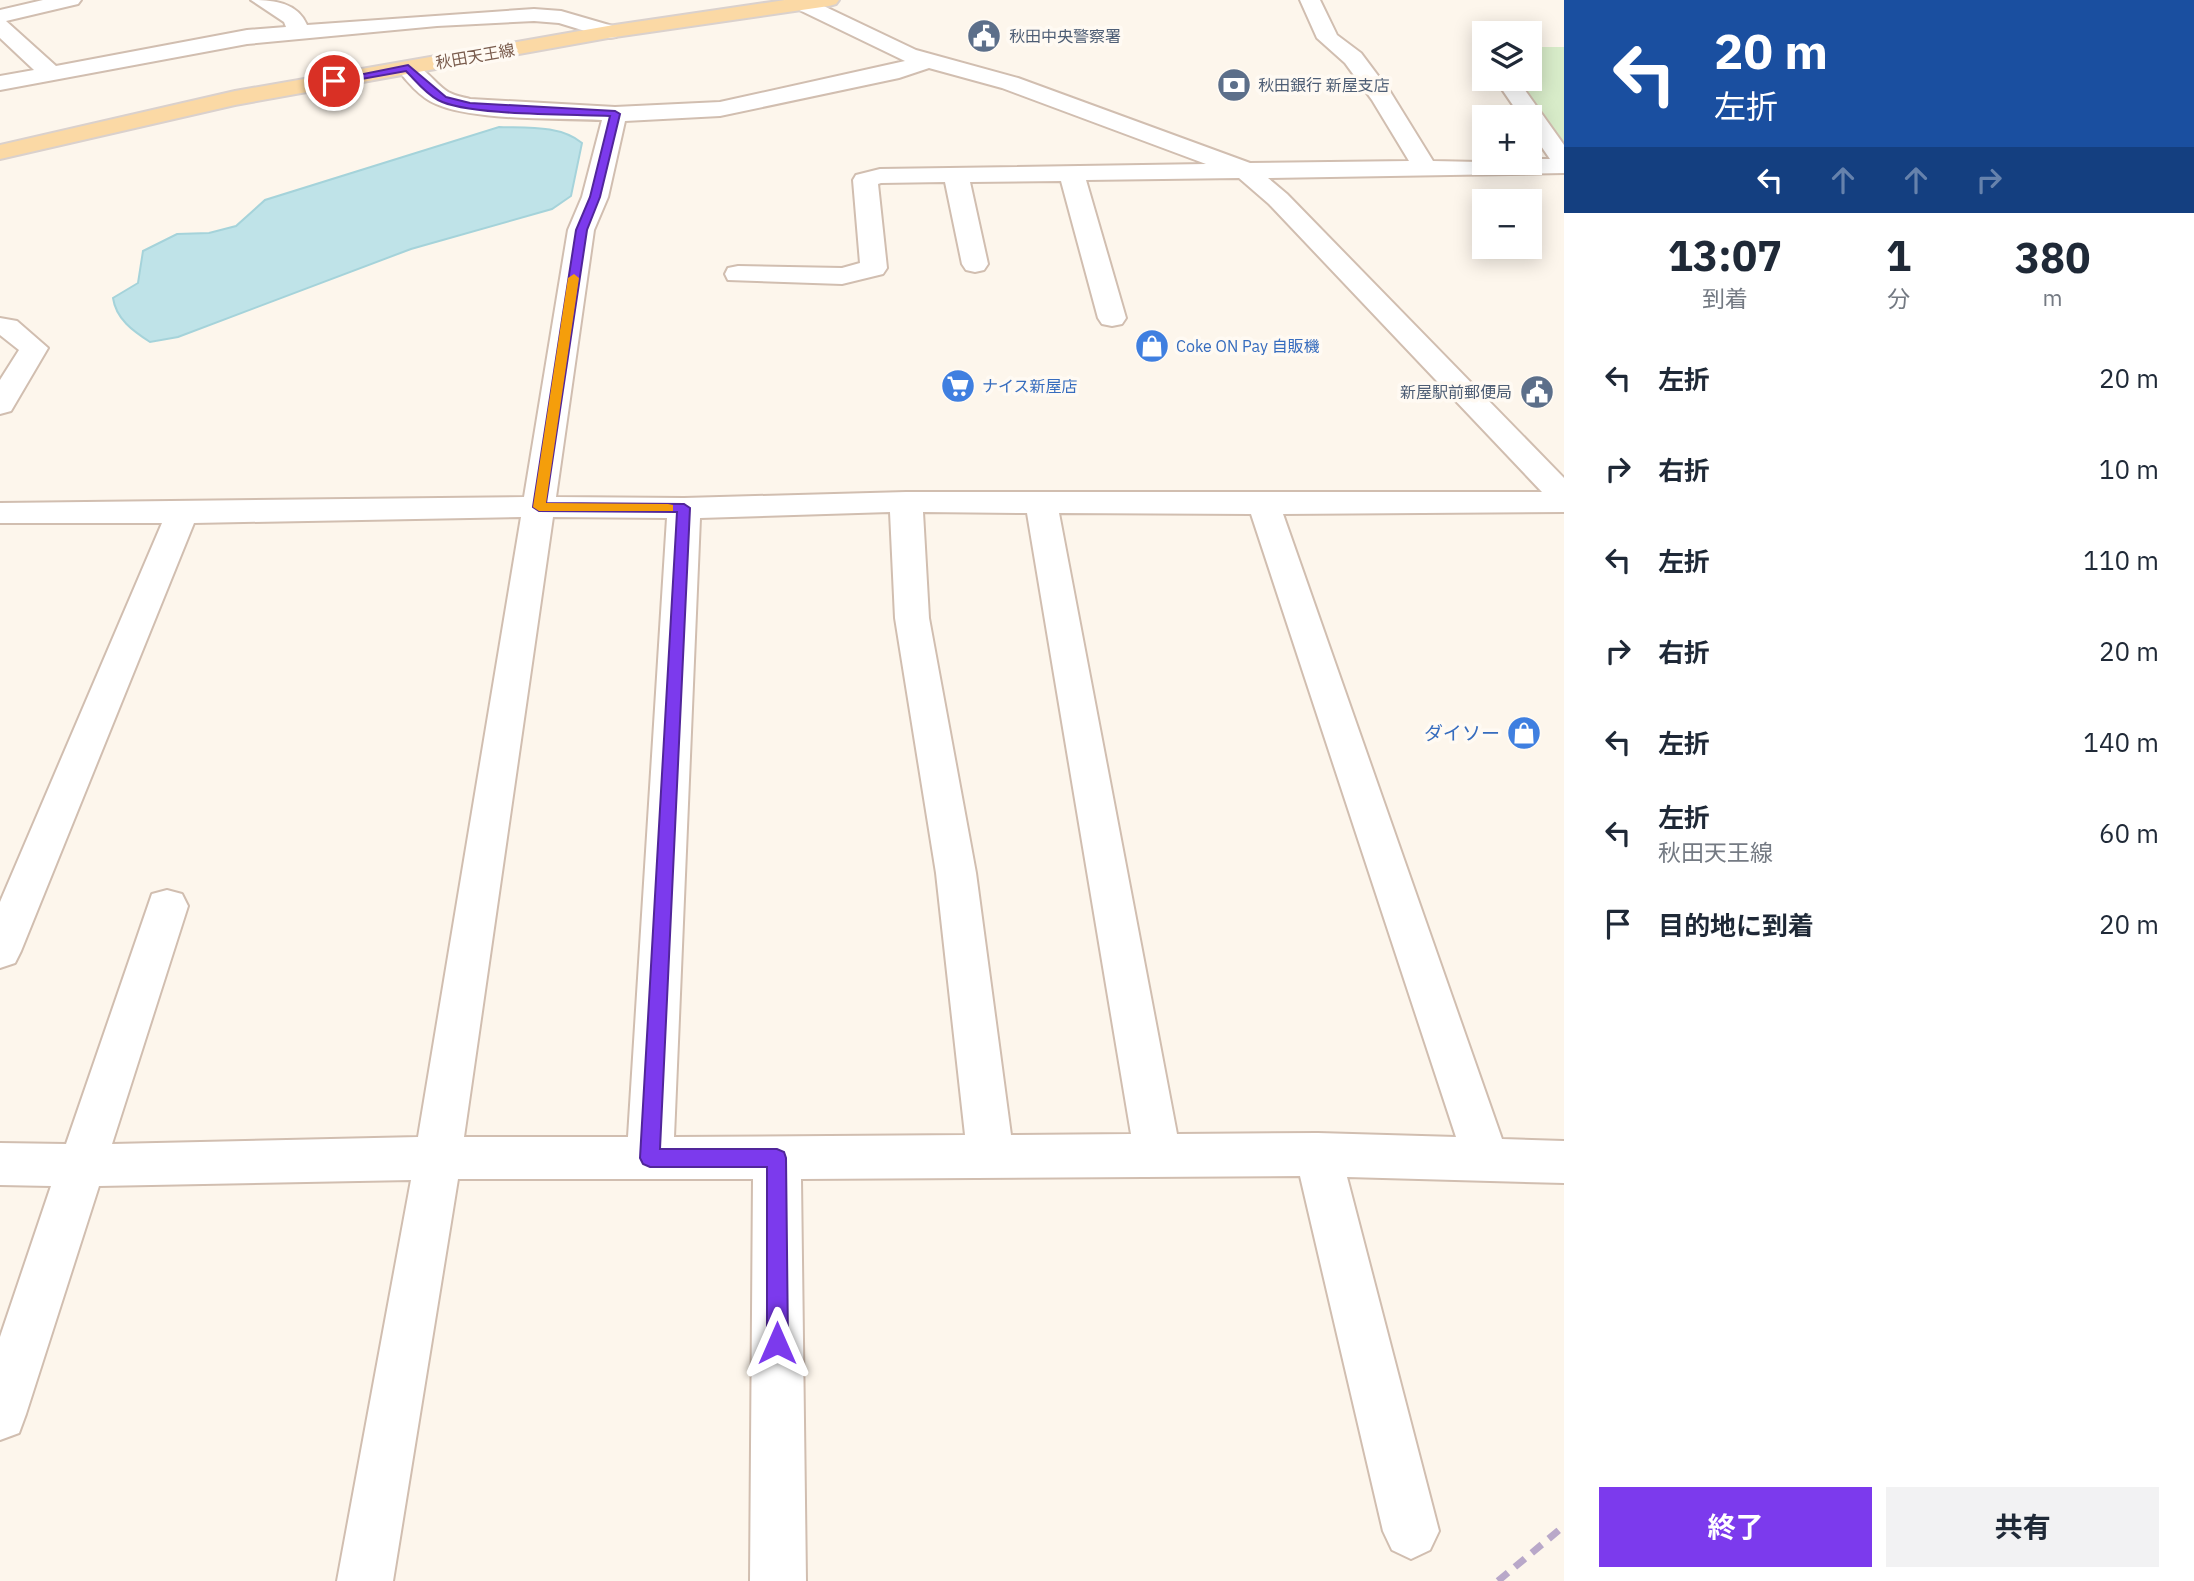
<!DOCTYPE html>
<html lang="ja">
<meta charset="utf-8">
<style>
:root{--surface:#fff;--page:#f2f2f3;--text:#1f2937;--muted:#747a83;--accent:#7c3aed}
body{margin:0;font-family:"IBM Plex Sans","Noto Sans JP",sans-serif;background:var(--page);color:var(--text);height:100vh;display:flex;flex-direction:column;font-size:26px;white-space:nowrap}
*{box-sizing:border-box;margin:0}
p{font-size:23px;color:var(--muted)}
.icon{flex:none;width:38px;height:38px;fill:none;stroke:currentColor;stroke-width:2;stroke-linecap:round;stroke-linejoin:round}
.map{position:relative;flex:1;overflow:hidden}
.sheet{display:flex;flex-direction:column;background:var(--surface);width:630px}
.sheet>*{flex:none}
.banner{background:#1a4fa0;color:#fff;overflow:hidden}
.tools{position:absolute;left:1472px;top:21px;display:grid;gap:14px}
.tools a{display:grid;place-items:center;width:70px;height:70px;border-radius:0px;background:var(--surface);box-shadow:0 4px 18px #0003;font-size:35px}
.pin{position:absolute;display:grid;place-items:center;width:60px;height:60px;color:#fff;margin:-30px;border:4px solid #fff;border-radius:50%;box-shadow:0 2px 7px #0007}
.me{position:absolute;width:77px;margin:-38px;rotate:0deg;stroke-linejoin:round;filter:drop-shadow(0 0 5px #0008)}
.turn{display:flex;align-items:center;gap:24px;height:147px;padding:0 35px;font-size:32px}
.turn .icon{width:91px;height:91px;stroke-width:2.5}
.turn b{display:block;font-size:49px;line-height:60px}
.lanes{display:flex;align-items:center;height:66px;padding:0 35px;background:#0003;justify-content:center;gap:35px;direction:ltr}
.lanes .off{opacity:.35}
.eta{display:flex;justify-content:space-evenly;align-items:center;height:119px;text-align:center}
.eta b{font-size:42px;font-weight:700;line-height:49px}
.button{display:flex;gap:14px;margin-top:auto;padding:14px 35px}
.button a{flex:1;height:80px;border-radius:0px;background:var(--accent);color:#fff;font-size:28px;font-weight:700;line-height:80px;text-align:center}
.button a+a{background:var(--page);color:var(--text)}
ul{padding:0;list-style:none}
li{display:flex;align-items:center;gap:21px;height:91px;padding:0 35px}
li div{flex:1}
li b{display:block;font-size:26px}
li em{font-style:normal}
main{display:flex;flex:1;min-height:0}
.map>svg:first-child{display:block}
.green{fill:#d8ecc9}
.water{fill:#bfe3e8;stroke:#a5d3da;stroke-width:2}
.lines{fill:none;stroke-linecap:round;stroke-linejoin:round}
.minor-casing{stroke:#d1beb0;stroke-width:4}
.major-casing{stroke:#dad1cd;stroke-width:4}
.minor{fill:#fff;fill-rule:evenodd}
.major{fill:#fbd9a5;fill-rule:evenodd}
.rail{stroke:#b9a8c9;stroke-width:7;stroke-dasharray:13 9;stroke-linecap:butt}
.route{fill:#7c3aed;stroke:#51269a;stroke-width:2}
.slow{fill:#f59e0b}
.labels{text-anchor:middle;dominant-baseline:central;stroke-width:7;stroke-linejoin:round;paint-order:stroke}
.far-service-label{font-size:16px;fill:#4e5e75;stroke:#fffaf3;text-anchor:start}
.far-street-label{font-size:16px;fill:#7a5c4d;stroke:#fffaf3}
.far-shop-label{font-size:16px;fill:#366cbe;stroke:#fffaf3;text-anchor:start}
.shop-label{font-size:19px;fill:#366cbe;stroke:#fffaf3;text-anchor:end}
</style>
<main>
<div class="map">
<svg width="1564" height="1581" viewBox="0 0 1564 1581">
<rect width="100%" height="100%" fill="#fdf6ec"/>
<path class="green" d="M1530 47H1564V144L1514 79H1530Z"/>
<path class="water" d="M499 127C527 128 560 125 582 143L571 196 552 209 411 249 178 337 150 342C133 331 116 319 113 298L138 283 143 251 177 234 209 233 236 226 265 200Z"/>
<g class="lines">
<g class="minor-casing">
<path id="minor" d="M43 0H81L78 4 6 21 56 66 247 30 286 27 284 22 251 0C273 0 297 2 307 25L534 9 561 11 616 27 619 32 616 37 608 38 559 23 534 21 437 26 247 44 0 90V76L34 70 0 38V10Z
M784 0H811L916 50 1018 78 1250 163 1409 161 1372 100 1345 63 1317 38 1300 0H1320L1337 35 1361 53 1391 93 1433 161 1530 163V159H1550L1530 130V117H1521L1495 79H1517L1564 145V173L1268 178 1287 194 1564 478V512L1283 514 1502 1139 1564 1141V1183L1347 1177 1439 1531 1430 1550 1411 1559 1392 1550 1383 1531 1300 1176 801 1179 806 1581H750L753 1179H458L393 1581H337L411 1180 99 1186 26 1414 19 1433 0 1440V1337L51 1186 0 1185V1143L66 1144 152 894 167 890 182 894 188 906 112 1144 418 1137 521 517 194 523 21 951 15 963 0 968V902L162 523H0V503L524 497 568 230 582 197 602 120C557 118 475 121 436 104 421 98 406 81 397 68L400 63C420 58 432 82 448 92 455 96 463 97 470 99L615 107 720 102 905 61 787 4ZM929 68 1002 88 1206 164 880 169 856 175 853 180 860 263 842 268 738 266 728 268 725 274 728 280 842 284 883 274 887 268 878 184 881 183 945 182 962 264 966 270 975 272 984 270 988 264 970 182 1061 181 1098 318 1102 324 1112 326 1122 324 1126 318 1086 180 1239 178 1269 204 1542 492H906L684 498 556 497 594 230 608 197 625 121 720 116 899 78ZM890 512 895 618 936 873 965 1135 674 1137 700 518ZM923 512 1027 513 1131 1134 1011 1135 976 873 929 618ZM1059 513 1251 514 1456 1137 1318 1133 1177 1134ZM553 517 667 518 628 1137H464Z
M0 318 17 321 48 348 11 411 0 414V380L19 350 0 335Z"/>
</g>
<g class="major-casing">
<path id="major" d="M785 0H839L836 4 829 6 608 38 235 105 0 159V145L235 91 608 26Z"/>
</g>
<use href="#minor" class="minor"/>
<use href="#major" class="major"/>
<path class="rail" d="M1498 1581 1564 1526"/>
</g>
<path class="route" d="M408 65 446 97 470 103 615 111 620 114 600 197 587 230 546 503 684 504 690 508 660 1149H777L784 1152 786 1158 788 1343 785 1350 777 1353 770 1350 767 1343V1167H650L643 1164 640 1158 677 512 539 511 533 507 576 230 590 197 610 116C571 114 468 116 438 100 425 93 416 81 406 71L334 84 329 81Z"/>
<path class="slow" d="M574 274 579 278 546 503 668 504 673 505V511H539L533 507 568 278Z"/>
<defs>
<g id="civic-disc" transform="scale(1.75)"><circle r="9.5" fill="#5c6f8a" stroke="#fffaf3"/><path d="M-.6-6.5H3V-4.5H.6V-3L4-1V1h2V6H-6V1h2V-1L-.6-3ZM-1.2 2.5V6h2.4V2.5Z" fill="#fff"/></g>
<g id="bank-disc" transform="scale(1.75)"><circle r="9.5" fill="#5c6f8a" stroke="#fffaf3"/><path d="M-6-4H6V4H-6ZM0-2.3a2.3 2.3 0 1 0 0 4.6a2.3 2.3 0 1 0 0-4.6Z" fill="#fff"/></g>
<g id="shop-disc" transform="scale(1.75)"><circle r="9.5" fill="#3f7fe0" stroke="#fffaf3"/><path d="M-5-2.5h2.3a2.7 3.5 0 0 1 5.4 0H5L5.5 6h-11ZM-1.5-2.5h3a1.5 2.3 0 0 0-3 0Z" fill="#fff"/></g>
<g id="supermarket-disc" transform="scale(1.75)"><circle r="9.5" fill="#3f7fe0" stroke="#fffaf3"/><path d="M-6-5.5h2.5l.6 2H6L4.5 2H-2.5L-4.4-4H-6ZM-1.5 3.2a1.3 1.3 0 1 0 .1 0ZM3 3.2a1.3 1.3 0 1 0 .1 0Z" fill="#fff"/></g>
</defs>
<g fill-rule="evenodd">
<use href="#civic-disc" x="984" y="36"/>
<use href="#bank-disc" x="1234" y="85"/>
<use href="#shop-disc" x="1152" y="346"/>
<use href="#supermarket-disc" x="958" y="386"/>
<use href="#civic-disc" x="1537" y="392"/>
<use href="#shop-disc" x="1524" y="733"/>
</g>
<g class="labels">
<g class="far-service-label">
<text x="1009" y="36">秋田中央警察署</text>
<text x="1258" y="85">秋田銀行 新屋支店</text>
<text x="1512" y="392" text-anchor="end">新屋駅前郵便局</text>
</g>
<g class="far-street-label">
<text transform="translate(475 56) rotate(-10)">秋田天王線</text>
</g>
<g class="far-shop-label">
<text x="1176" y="346">Coke ON Pay 自販機</text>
<text x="982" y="386">ナイス新屋店</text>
</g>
<g class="shop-label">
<text x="1500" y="733">ダイソー</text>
</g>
</g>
</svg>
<div class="tools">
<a><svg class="icon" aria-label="layers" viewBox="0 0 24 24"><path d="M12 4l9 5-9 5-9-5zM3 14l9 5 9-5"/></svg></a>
<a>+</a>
<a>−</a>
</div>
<div class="pin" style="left:334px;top:81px;background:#d93025"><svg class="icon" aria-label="arrive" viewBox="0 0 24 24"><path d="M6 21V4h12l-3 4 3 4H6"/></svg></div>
<svg class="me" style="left:777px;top:1343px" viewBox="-20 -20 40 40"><path d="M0-17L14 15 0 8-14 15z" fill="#7c3aed" stroke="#fff" stroke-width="4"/></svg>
</div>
<section class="sheet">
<div class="banner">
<div class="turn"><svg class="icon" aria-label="left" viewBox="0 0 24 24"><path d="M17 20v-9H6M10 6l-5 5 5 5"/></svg><div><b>20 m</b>左折</div></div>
<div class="lanes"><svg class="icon" aria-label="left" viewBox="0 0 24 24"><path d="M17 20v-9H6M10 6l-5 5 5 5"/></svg><svg class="icon off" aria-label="ahead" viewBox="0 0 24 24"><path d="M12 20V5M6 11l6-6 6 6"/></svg><svg class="icon off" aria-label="ahead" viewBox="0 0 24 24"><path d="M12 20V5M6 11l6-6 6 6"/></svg><svg class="icon off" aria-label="right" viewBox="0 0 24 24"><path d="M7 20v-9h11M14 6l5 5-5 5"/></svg></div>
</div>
<div class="eta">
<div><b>13:07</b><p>到着</p></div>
<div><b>1</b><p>分</p></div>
<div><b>380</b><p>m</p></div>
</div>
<ul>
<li><svg class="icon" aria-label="left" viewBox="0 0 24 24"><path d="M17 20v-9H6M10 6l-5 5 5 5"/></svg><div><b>左折</b></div><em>20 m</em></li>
<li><svg class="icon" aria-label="right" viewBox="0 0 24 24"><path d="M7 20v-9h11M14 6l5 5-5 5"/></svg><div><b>右折</b></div><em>10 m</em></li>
<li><svg class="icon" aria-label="left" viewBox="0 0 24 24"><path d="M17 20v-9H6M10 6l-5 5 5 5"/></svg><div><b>左折</b></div><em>110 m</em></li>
<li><svg class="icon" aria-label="right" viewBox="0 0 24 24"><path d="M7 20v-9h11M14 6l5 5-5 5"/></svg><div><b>右折</b></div><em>20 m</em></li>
<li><svg class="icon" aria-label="left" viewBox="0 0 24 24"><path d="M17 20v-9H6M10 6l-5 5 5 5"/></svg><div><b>左折</b></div><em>140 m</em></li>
<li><svg class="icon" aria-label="left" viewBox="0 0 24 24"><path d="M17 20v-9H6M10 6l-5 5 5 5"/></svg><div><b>左折</b><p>秋田天王線</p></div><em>60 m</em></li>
<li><svg class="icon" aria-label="arrive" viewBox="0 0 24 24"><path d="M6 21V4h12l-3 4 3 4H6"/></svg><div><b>目的地に到着</b></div><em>20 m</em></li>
</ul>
<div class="button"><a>終了</a><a>共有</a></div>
</section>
</main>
